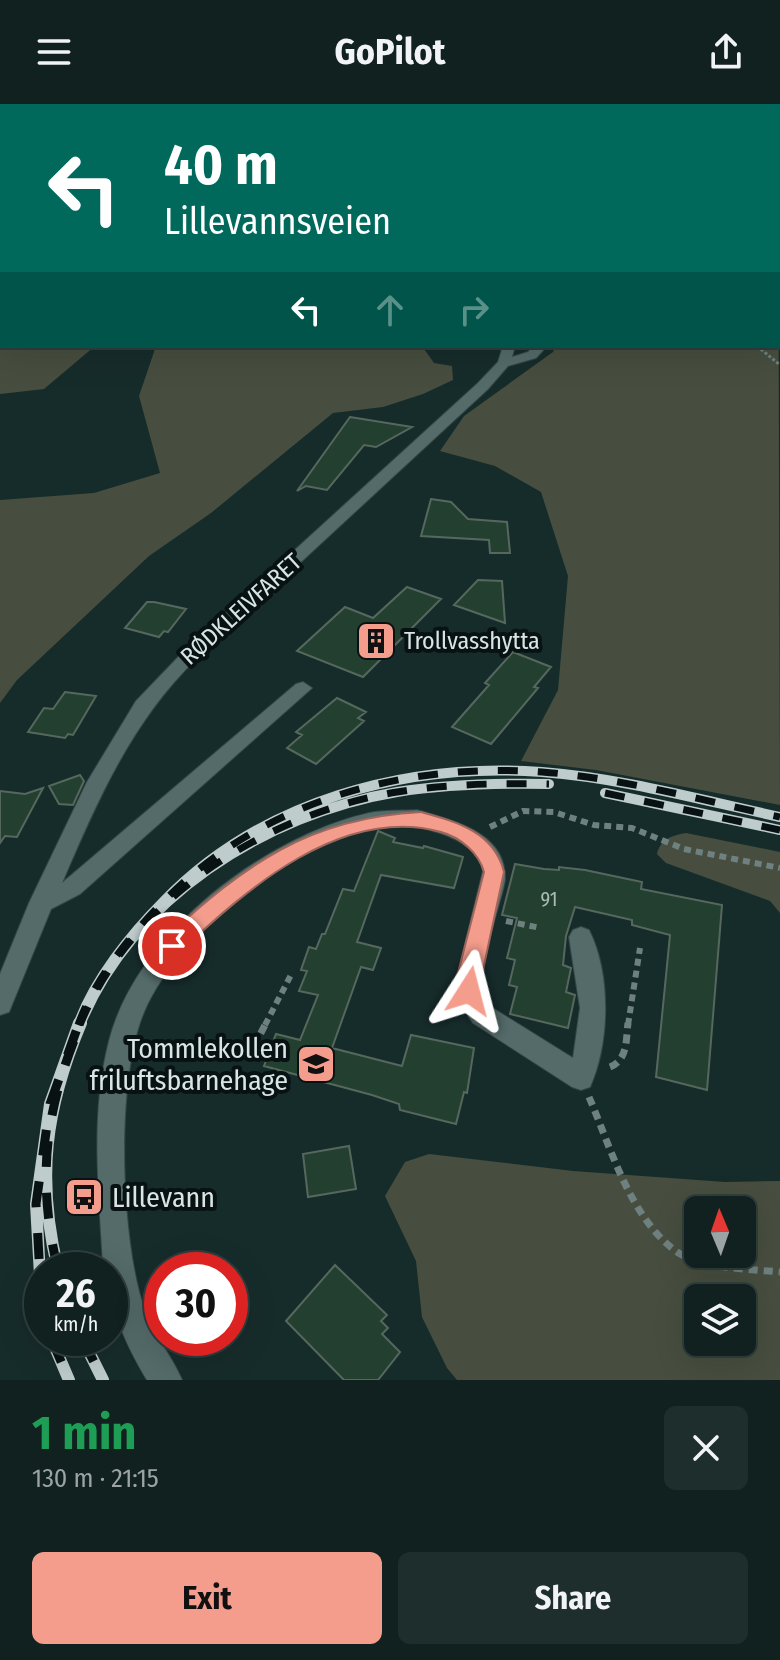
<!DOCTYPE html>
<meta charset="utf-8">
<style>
:root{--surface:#102120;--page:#1e2e2d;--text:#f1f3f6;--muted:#9ca3a5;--line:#303e3e;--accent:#f59d8d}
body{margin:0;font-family:"Fira Sans Condensed",sans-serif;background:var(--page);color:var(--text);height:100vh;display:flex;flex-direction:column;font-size:30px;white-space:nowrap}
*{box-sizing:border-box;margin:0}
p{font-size:26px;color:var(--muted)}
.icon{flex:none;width:44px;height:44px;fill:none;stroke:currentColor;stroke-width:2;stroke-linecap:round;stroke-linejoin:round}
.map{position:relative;height:1276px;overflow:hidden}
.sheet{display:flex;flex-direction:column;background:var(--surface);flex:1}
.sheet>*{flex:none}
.guide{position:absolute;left:0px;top:0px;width:780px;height:244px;box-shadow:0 8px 32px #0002,0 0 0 2px var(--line);background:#00695c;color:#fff;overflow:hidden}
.needle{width:52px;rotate:358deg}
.fabs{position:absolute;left:684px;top:1092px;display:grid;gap:16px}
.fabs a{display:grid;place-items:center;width:72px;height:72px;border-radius:12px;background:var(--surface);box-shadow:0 8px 32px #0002,0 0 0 2px var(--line);font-size:40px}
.speed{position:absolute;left:24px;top:1148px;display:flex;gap:16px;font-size:40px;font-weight:700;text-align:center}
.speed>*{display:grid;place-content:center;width:104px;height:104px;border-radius:50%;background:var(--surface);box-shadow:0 8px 32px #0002,0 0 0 2px var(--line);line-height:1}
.speed small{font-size:20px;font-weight:400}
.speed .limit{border:12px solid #d22;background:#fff;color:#111}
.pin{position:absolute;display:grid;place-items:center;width:68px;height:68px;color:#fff;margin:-34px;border:4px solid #fff;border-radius:50%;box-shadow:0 2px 8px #0007}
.me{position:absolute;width:88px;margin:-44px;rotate:9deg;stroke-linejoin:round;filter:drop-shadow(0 0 6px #0008)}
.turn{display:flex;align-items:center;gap:28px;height:168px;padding:0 32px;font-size:36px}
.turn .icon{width:104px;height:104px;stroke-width:2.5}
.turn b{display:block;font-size:56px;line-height:68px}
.lanes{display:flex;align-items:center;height:76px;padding:0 32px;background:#0003;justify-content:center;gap:40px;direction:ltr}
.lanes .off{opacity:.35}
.round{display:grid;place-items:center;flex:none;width:84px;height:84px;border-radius:12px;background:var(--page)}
.head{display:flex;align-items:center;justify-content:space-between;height:136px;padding:0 32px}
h1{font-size:48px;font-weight:700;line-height:60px;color:#1e9e55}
.primary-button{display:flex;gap:16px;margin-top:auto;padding:16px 32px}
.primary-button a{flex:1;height:92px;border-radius:12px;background:var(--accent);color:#111;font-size:32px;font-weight:700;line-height:92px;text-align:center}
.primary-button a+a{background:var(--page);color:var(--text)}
header{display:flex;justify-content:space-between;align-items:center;height:104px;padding:0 32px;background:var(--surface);font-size:36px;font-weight:700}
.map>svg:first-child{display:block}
.green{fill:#474e3f;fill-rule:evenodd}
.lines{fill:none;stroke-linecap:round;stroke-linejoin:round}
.stream{stroke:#45556c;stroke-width:3}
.building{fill:#233f30;stroke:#56685e;stroke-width:2}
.minor-casing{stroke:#354646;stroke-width:2}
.path-far3{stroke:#6e807f;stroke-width:2;stroke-dasharray:3 2;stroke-linecap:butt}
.path-far2{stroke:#6e807f;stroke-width:3;stroke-dasharray:3 2;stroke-linecap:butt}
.path-far1{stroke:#6e807f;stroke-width:6;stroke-dasharray:7 5;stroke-linecap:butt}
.path{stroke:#6e807f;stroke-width:7;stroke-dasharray:9 6;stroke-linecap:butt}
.minor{fill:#546b6a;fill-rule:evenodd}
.rail-far1-casing{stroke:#becccb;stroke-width:10}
.rail-casing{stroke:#becccb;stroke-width:12}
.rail-far1{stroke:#091212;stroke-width:7;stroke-dasharray:20;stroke-linecap:butt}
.rail{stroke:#091212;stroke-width:9;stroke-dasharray:26;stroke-linecap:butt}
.route{fill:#f59d8d;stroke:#9f665c;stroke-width:2}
.labels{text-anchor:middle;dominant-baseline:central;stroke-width:8;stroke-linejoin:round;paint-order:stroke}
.number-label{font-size:20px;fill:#abbcb7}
.street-label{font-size:24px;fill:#d8e5e4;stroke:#091212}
.poi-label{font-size:24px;fill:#d8e5e4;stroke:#091212;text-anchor:start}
.near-poi-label{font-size:28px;fill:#d8e5e4;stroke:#091212;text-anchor:end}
</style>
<header><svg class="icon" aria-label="menu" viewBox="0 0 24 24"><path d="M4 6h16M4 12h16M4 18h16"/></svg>GoPilot<svg class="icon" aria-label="share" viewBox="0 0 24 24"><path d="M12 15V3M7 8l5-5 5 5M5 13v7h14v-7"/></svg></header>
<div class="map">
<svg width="780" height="1276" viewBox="0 0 780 1276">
<rect width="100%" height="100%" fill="#162c2b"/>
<path class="green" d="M67 0H753L755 2H65Z
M778 27 780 701 596 666 521 657 558 586 568 472 541 388 495 362 440 347 464 312 553 248 556 242H778Z
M0 32 2 242H95L44 285 0 290Z
M156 242H422L434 259 452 262 453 276 423 290 383 303 333 309 211 409 149 452 17 576 0 599V396L94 389 160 369 139 292Z
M686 729 780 748V809L770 797 666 759 657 750C660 736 672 731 686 729Z
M429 1050 573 1067 725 1078 780 1077V1276H457L447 1264 422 1213 416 1157 385 1092 405 1058ZM698 1106H742V1150H698ZM698 1194H742V1238H698Z"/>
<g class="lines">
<path class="stream" d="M439 2 444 0"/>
</g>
<path class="building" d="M350 313 412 323 376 343 364 341 327 386 306 382 297 387Z
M431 395 451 398 468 415 507 418 510 449H490L489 436 421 432Z
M478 476 502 477 505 519 454 501Z
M407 483 441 495 363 573 297 547 345 503 373 514Z
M147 498H154L186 505 168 528 164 527 159 533 125 524Z
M513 548 551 563 534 583 538 584 491 640 452 623 489 581 485 579Z
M65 588 96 592 73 631 68 630 65 634 28 628 44 604 53 605Z
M337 594 366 608 358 614 364 617 316 660 287 644 302 631 296 628Z
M80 671 84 677 73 701 59 700 49 682Z
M43 684 17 733 5 732 0 739V687L25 690Z
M378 727 395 734 393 738 423 744 424 742 463 753 454 784 381 771 357 838 381 844 373 866 361 863 332 944 402 962 411 931 474 944 467 989 464 988 456 1020 400 1006 399 1000 372 991 264 962 276 930 300 936 318 891 299 887 307 867 301 866 309 843 316 845 322 830H325L343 785 354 787Z
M515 760 544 765 559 766V763L585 766 642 778 641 785 722 801 707 986 656 973 670 831 632 821V816L575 803 566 832 563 861 571 864 566 888 575 891 568 924 510 910 517 883 509 881 515 856 507 854 517 814 502 811Z
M349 1042 356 1085 308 1093 303 1050Z
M335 1161 387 1211 381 1217 388 1224 382 1230 400 1248 378 1276H344L286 1217Z"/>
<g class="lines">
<g class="minor-casing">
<path id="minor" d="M55 0H63V2H55Z
M0 28H2V32H0Z
M503 242H515L512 253 528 248 534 242H547L536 254 508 262 488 285 196 555C132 617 97 697 62 779L296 580 303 578 312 584 80 790 51 805 9 908 0 911V870L29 799 87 678 136 597 184 547 478 279 498 258Z
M417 706C453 717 507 728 505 776 499 810 469 875 491 903L573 954 580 904 569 833 573 826 581 823 589 826C611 870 610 938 590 983L581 986 572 983 473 919C463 905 456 891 457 873L483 767C479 746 458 735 440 729 432 727 424 723 417 722 321 712 179 824 144 908 115 976 120 1138 145 1207 154 1232 172 1252 182 1276H147C126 1241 110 1207 110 1166H104L103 1162C99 1087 90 1011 109 937 136 830 264 733 369 709 384 706 402 707 417 706Z"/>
</g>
<path class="path-far3" d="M428 2 432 0"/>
<path class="path-far2" d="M757 242 780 261"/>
<path class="path-far1" d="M490 723 523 707 554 708 594 721 632 724 684 745 780 764
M506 817 541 824
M265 921 292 869
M628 921 640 844"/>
<path class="path" d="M247 956 266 919
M610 963C628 956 626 935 628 919
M589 993C611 1044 630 1114 677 1148 703 1165 750 1165 780 1168"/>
<use href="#minor" class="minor"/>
<g class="rail-far1-casing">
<path id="rail-far1" d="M605 689 780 726
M78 921C94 876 131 830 164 797 261 697 405 658 542 668 622 674 701 696 780 713
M80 921C131 795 265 710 397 688 448 680 498 679 549 680"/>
</g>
<g class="rail-casing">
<path id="rail" d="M58 1166C36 1074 45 1005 81 919
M42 1207 36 1100 50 1000 79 919
M51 1234 69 1276
M82 1234 103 1276"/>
</g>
<use href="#rail-far1" class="rail-far1"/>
<use href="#rail" class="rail"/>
</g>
<path class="route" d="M421 708C457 718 494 728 504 768L477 894 469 897 461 894 457 873 484 768C479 749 460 733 441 728 342 701 246 785 180 848L172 851 164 848 161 842 164 835C245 761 307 714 421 708Z"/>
<defs>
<g id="building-square" transform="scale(2)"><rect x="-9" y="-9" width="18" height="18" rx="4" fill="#f59d8d" stroke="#091212"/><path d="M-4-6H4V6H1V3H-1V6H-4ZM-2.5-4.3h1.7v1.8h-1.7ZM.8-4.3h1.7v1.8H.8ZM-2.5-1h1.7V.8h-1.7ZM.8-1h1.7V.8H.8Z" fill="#111"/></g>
<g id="school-square" transform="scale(2)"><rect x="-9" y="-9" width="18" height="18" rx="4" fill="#f59d8d" stroke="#091212"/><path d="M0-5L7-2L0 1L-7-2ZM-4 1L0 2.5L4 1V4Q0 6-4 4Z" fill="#111"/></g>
<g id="bus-square" transform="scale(2)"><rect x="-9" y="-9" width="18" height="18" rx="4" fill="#f59d8d" stroke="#091212"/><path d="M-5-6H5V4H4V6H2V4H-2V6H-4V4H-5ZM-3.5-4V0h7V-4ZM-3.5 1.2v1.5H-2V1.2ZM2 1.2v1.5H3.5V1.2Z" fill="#111"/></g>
</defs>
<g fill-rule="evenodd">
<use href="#building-square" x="376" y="537"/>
<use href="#school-square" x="316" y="960"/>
<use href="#bus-square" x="84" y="1093"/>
</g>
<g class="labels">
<g class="number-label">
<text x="549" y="795">91</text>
</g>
<g class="street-label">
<text transform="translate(241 505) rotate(-42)">RØDKLEIVFARET</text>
</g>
<g class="poi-label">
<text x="404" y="537">Trollvasshytta</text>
</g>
<g class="near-poi-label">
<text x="288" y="944">Tommlekollen<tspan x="288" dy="32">friluftsbarnehage</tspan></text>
<text x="112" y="1093" text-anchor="start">Lillevann</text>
</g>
</g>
</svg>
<div class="fabs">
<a><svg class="needle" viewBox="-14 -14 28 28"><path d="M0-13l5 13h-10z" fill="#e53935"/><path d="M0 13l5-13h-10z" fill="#9ca3a5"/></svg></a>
<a><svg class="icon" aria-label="layers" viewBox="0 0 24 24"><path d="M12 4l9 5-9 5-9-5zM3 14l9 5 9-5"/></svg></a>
</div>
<div class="speed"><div>26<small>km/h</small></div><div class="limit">30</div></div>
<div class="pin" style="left:172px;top:842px;background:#d93025"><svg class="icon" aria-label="arrive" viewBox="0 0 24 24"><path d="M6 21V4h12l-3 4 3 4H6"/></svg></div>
<svg class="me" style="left:469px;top:887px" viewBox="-20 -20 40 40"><path d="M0-17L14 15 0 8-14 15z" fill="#f59d8d" stroke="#fff" stroke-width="4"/></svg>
<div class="guide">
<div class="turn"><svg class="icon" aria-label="left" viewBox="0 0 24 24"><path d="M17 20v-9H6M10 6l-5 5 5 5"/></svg><div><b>40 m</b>Lillevannsveien</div></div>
<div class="lanes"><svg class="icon" aria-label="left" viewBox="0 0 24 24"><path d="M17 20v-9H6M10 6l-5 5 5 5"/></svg><svg class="icon off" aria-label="ahead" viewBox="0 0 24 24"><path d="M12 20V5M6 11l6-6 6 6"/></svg><svg class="icon off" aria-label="right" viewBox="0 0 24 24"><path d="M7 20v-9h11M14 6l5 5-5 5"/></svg></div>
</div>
</div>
<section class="sheet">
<div class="head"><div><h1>1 min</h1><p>130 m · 21:15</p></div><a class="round"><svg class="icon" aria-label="close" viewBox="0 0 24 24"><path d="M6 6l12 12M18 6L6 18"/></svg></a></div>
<div class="primary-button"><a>Exit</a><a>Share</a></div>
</section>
